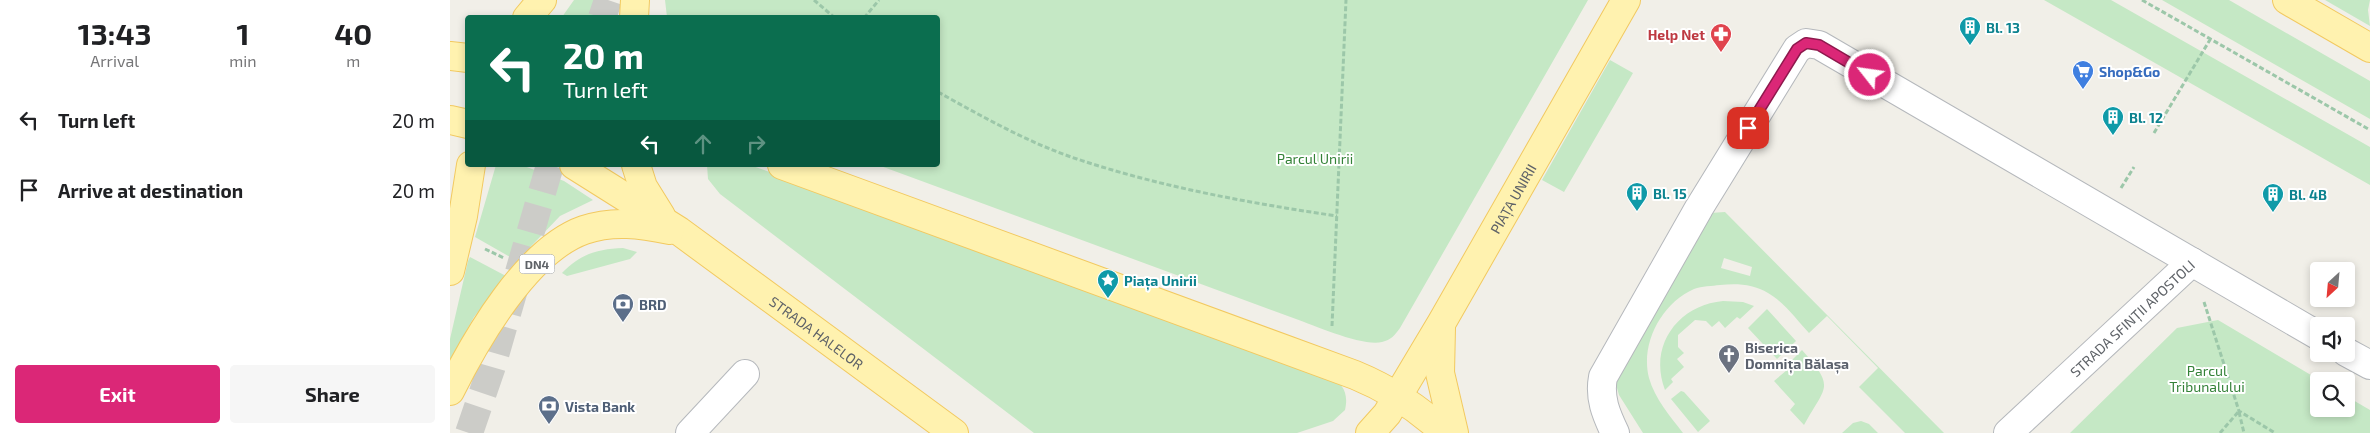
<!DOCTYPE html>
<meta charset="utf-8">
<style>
:root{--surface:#fff;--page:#f6f6f6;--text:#202124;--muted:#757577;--accent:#db2777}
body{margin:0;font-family:"Exo 2",sans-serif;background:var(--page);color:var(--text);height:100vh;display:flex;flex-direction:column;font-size:19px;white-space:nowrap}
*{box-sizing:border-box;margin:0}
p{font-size:16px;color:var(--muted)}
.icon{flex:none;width:28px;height:28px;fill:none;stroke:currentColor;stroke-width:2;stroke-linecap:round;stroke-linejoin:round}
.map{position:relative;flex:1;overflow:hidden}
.side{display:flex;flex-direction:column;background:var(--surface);width:450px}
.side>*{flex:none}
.hud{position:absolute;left:15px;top:15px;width:475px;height:152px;border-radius:5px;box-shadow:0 2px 8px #0003;background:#0b6e4f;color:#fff;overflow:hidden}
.needle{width:32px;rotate:206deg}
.controls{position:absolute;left:1860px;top:262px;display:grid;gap:10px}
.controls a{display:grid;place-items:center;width:45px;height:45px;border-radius:5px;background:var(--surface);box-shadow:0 2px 8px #0003;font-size:25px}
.pin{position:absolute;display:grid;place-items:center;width:42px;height:42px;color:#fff;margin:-21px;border-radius:10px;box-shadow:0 2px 8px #0006}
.me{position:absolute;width:55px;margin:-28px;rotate:300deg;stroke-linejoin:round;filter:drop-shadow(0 0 4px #0008)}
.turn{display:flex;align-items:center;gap:18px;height:105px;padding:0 15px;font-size:22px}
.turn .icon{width:65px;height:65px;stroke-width:2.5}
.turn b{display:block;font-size:35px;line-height:42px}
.lanes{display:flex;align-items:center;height:48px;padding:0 15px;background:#0003;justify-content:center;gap:25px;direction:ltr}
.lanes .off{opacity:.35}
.eta{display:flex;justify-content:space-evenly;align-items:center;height:85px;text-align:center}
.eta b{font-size:30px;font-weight:700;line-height:35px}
.action{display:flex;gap:10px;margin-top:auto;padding:10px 15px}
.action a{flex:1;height:58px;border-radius:5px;background:var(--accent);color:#fff;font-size:20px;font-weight:700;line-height:58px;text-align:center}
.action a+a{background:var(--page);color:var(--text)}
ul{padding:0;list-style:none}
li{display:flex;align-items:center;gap:15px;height:70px;padding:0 15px}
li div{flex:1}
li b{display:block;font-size:19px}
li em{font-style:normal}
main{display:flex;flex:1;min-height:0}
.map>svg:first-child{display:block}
.green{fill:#c5e8c5;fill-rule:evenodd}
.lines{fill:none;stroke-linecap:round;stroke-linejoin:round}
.major-tunnel{stroke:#ccccc8;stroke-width:28;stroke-dasharray:28 14;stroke-linecap:butt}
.minor-casing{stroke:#b5b8bc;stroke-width:30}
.major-casing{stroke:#f2c960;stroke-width:30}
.path{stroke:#9cc7a9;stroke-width:3;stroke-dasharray:5 2.5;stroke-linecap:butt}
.minor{stroke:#fff;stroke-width:28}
.major{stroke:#fff2af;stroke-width:28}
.route-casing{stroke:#8e194d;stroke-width:12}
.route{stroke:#db2777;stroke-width:9}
.labels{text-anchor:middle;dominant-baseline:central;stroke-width:4;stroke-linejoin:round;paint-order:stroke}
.shield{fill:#fff;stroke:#8f9295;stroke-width:1}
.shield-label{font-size:12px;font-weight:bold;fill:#5f6368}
.culture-label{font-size:14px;font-weight:bold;fill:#0d838f;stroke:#fff;text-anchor:start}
.health-label{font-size:14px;font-weight:bold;fill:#be3a42;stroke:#fff;text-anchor:end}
.shop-label{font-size:14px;font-weight:bold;fill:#366cbe;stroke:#fff;text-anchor:start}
.park-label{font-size:14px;fill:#348238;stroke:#fff}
.street-label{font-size:14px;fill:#5f6368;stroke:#fff}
.service-label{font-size:14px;font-weight:bold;fill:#4e5e75;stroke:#fff;text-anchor:start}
.worship-label{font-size:14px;font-weight:bold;fill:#5b616d;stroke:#fff;text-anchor:start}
</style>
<main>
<section class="side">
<div class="eta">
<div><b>13:43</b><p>Arrival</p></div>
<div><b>1</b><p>min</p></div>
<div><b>40</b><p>m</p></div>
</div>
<ul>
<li><svg class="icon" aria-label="left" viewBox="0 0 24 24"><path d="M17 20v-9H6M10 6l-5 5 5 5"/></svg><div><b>Turn left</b></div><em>20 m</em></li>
<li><svg class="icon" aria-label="arrive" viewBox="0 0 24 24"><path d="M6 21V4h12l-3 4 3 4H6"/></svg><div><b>Arrive at destination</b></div><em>20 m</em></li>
</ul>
<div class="action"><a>Exit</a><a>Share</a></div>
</section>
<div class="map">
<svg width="1920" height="433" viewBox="0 0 1920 433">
<rect width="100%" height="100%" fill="#f1efe8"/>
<path class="green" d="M124 0H154V17H112Z
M215 0H1138L950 328C945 335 941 340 932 342 914 347 865 326 846 319L428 165H488V18L217 17Z
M1594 0H1661L1920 147V185Z
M1712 0H1779L1920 81V119Z
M1875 0H1920L1918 10 1920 26Z
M1160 60 1183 73 1114 192 1092 180Z
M46 165 74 166 114 181 143 200 110 216 67 261 25 237Z
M257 165H300L853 365C876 376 902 379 895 410L883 421 847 433H584L270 194 258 179Z
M1275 212 1494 433H1455L1409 387 1428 368 1377 316 1359 333C1347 320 1334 302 1318 293 1304 284 1286 283 1270 285 1262 286 1252 286 1244 289 1212 303 1190 343 1199 378 1205 399 1220 416 1233 433H1193L1169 395 1165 381 1260 213ZM1274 258 1302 267 1300 276 1271 268Z
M173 248 187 252 180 259 117 276 112 273C130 254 148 249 173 248Z
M20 257 56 276 24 317 0 360V339L18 261Z
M1273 301 1293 302 1304 306 1290 319 1287 317 1275 328 1269 321 1262 327 1256 321 1245 320 1228 335V347L1234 353 1227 359 1234 367 1221 379 1223 382 1215 390C1198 346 1228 305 1273 301Z
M1317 309 1346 341 1327 359 1298 328Z
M1768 320 1871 381H1869V409H1896V396L1920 410V433H1620L1727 328Z
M1352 350C1385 388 1377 384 1354 425L1340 410 1345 404 1324 381 1337 370 1335 367Z
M1231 391 1234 392 1260 421 1248 432 1221 399Z
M1411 421 1419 424 1428 433H1392L1403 423Z"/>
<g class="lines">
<path class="major-tunnel" d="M152 18 158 0
M19 433 41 369 100 165"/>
<g class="minor-casing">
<g id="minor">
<path d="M1896 352 1920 365"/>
<path d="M240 433 295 374"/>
<path d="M1165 433C1156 414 1149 398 1153 377L1249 208 1347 49 1356 43 1369 45 1869 336"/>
<path id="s1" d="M1558 433 1742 262"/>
</g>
</g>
<g class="major-casing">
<g id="major">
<path d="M1837 0 1920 48"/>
<path d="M77 18 92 0"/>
<path d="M184 18 185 0"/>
<path d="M0 56 18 58"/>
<path d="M0 120 18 124"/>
<path id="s2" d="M124 165 229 231 504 433"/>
<path d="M186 165 193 187 211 216"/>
<path d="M332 165 905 375C939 389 968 408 995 433"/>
<path d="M0 271 13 216 21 165"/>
<path d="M991 328 990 373 1004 433"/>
<path d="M0 391C26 339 77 250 134 230 163 220 191 224 220 230"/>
<path id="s3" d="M920 433 937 414 992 322 1176 0"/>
</g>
</g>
<path class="path" d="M364 0 385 18
M1692 0 1920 130
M414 18 429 0
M488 92C533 117 579 143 627 159 711 187 799 203 887 216
M1704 133 1761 38
M1671 188 1684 167
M35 249 54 258
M1754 302 1789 411 1825 433
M882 326 896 0
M1789 412 1794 433
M1770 433 1789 411"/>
<use href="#minor" class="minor"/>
<use href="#major" class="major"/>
</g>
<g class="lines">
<g class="route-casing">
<path id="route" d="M1298 128 1347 49 1356 43 1369 45 1420 75"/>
</g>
<use href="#route" class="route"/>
</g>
<defs>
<g id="building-pin" transform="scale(1.125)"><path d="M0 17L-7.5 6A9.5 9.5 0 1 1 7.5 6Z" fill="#0f9aa8" stroke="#fff"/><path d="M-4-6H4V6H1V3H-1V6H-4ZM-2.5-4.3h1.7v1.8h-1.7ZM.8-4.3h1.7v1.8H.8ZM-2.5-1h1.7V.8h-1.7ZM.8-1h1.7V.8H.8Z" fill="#fff"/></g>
<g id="pharmacy-pin" transform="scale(1.125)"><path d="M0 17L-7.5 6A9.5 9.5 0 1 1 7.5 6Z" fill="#e0444e" stroke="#fff"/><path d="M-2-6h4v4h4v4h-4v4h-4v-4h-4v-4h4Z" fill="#fff"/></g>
<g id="supermarket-pin" transform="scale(1.125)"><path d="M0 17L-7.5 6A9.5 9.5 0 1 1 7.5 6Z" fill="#3f7fe0" stroke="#fff"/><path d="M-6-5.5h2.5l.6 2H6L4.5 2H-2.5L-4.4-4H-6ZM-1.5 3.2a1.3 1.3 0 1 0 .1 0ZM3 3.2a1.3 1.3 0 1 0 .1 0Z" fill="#fff"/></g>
<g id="sight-pin" transform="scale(1.125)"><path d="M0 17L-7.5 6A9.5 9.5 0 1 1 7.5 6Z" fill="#0f9aa8" stroke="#fff"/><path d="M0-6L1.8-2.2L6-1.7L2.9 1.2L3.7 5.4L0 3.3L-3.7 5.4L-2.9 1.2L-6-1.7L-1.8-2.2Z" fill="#fff"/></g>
<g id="bank-pin" transform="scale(1.125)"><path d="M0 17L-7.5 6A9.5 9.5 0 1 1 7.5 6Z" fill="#5c6f8a" stroke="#fff"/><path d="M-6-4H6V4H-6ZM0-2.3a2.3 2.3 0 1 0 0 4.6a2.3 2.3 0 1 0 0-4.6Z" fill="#fff"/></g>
<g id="church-pin" transform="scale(1.125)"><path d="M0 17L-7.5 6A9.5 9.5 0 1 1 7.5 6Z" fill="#6b7280" stroke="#fff"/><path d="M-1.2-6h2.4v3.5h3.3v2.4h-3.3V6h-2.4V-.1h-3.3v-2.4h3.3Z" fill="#fff"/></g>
</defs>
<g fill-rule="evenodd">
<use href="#building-pin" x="1520" y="27"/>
<use href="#pharmacy-pin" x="1271" y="34"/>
<use href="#supermarket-pin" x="1633" y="71"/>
<use href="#building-pin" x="1663" y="117"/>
<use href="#building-pin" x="1187" y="193"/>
<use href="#building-pin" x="1823" y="194"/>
<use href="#sight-pin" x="658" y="280"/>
<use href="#bank-pin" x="173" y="304"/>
<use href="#church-pin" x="1279" y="355"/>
<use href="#bank-pin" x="99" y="406"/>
</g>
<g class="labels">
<rect class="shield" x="69.5" y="254.5" width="35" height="19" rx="4"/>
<g class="shield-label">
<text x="87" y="264">DN4</text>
</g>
<g class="culture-label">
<text x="1536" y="27">Bl. 13</text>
<text x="1679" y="117">Bl. 12</text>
<text x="1203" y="193">Bl. 15</text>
<text x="1839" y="194">Bl. 4B</text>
<text x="674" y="280">Piața Unirii</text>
</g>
<g class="health-label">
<text x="1255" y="34">Help Net</text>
</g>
<g class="shop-label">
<text x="1649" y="71">Shop&amp;Go</text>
</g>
<g class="park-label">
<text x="865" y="158">Parcul Unirii</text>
<text x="1757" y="370">Parcul<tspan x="1757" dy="16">Tribunalului</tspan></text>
</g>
<g class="street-label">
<text stroke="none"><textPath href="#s3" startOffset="275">PIAȚA UNIRII</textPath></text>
<text stroke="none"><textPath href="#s1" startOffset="169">STRADA SFINȚII APOSTOLI</textPath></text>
<text stroke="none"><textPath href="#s2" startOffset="295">STRADA HALELOR</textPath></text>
</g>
<g class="service-label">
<text x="189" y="304">BRD</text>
<text x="115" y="406">Vista Bank</text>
</g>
<g class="worship-label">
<text x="1295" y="347">Biserica<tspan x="1295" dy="16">Domnița Bălașa</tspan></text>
</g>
</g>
</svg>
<div class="controls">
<a><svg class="needle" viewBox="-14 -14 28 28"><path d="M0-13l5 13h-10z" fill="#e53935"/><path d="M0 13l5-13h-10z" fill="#757577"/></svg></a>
<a><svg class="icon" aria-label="sound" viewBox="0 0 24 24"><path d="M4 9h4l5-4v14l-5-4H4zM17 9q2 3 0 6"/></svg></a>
<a><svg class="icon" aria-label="search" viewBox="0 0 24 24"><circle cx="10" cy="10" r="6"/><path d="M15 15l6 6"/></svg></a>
</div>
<div class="pin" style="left:1298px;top:128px;background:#d93025"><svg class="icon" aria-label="arrive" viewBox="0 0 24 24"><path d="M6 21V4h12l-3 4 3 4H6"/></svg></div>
<svg class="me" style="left:1420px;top:75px" viewBox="-20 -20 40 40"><circle r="17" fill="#db2777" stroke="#fff" stroke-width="3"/><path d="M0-11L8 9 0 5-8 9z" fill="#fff"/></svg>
<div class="hud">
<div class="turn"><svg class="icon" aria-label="left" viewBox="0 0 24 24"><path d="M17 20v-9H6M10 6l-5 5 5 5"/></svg><div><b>20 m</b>Turn left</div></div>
<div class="lanes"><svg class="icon" aria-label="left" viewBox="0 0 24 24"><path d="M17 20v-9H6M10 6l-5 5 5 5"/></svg><svg class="icon off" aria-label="ahead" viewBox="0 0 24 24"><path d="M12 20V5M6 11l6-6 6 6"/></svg><svg class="icon off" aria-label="right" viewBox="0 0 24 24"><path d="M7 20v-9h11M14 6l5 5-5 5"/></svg></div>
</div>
</div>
</main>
